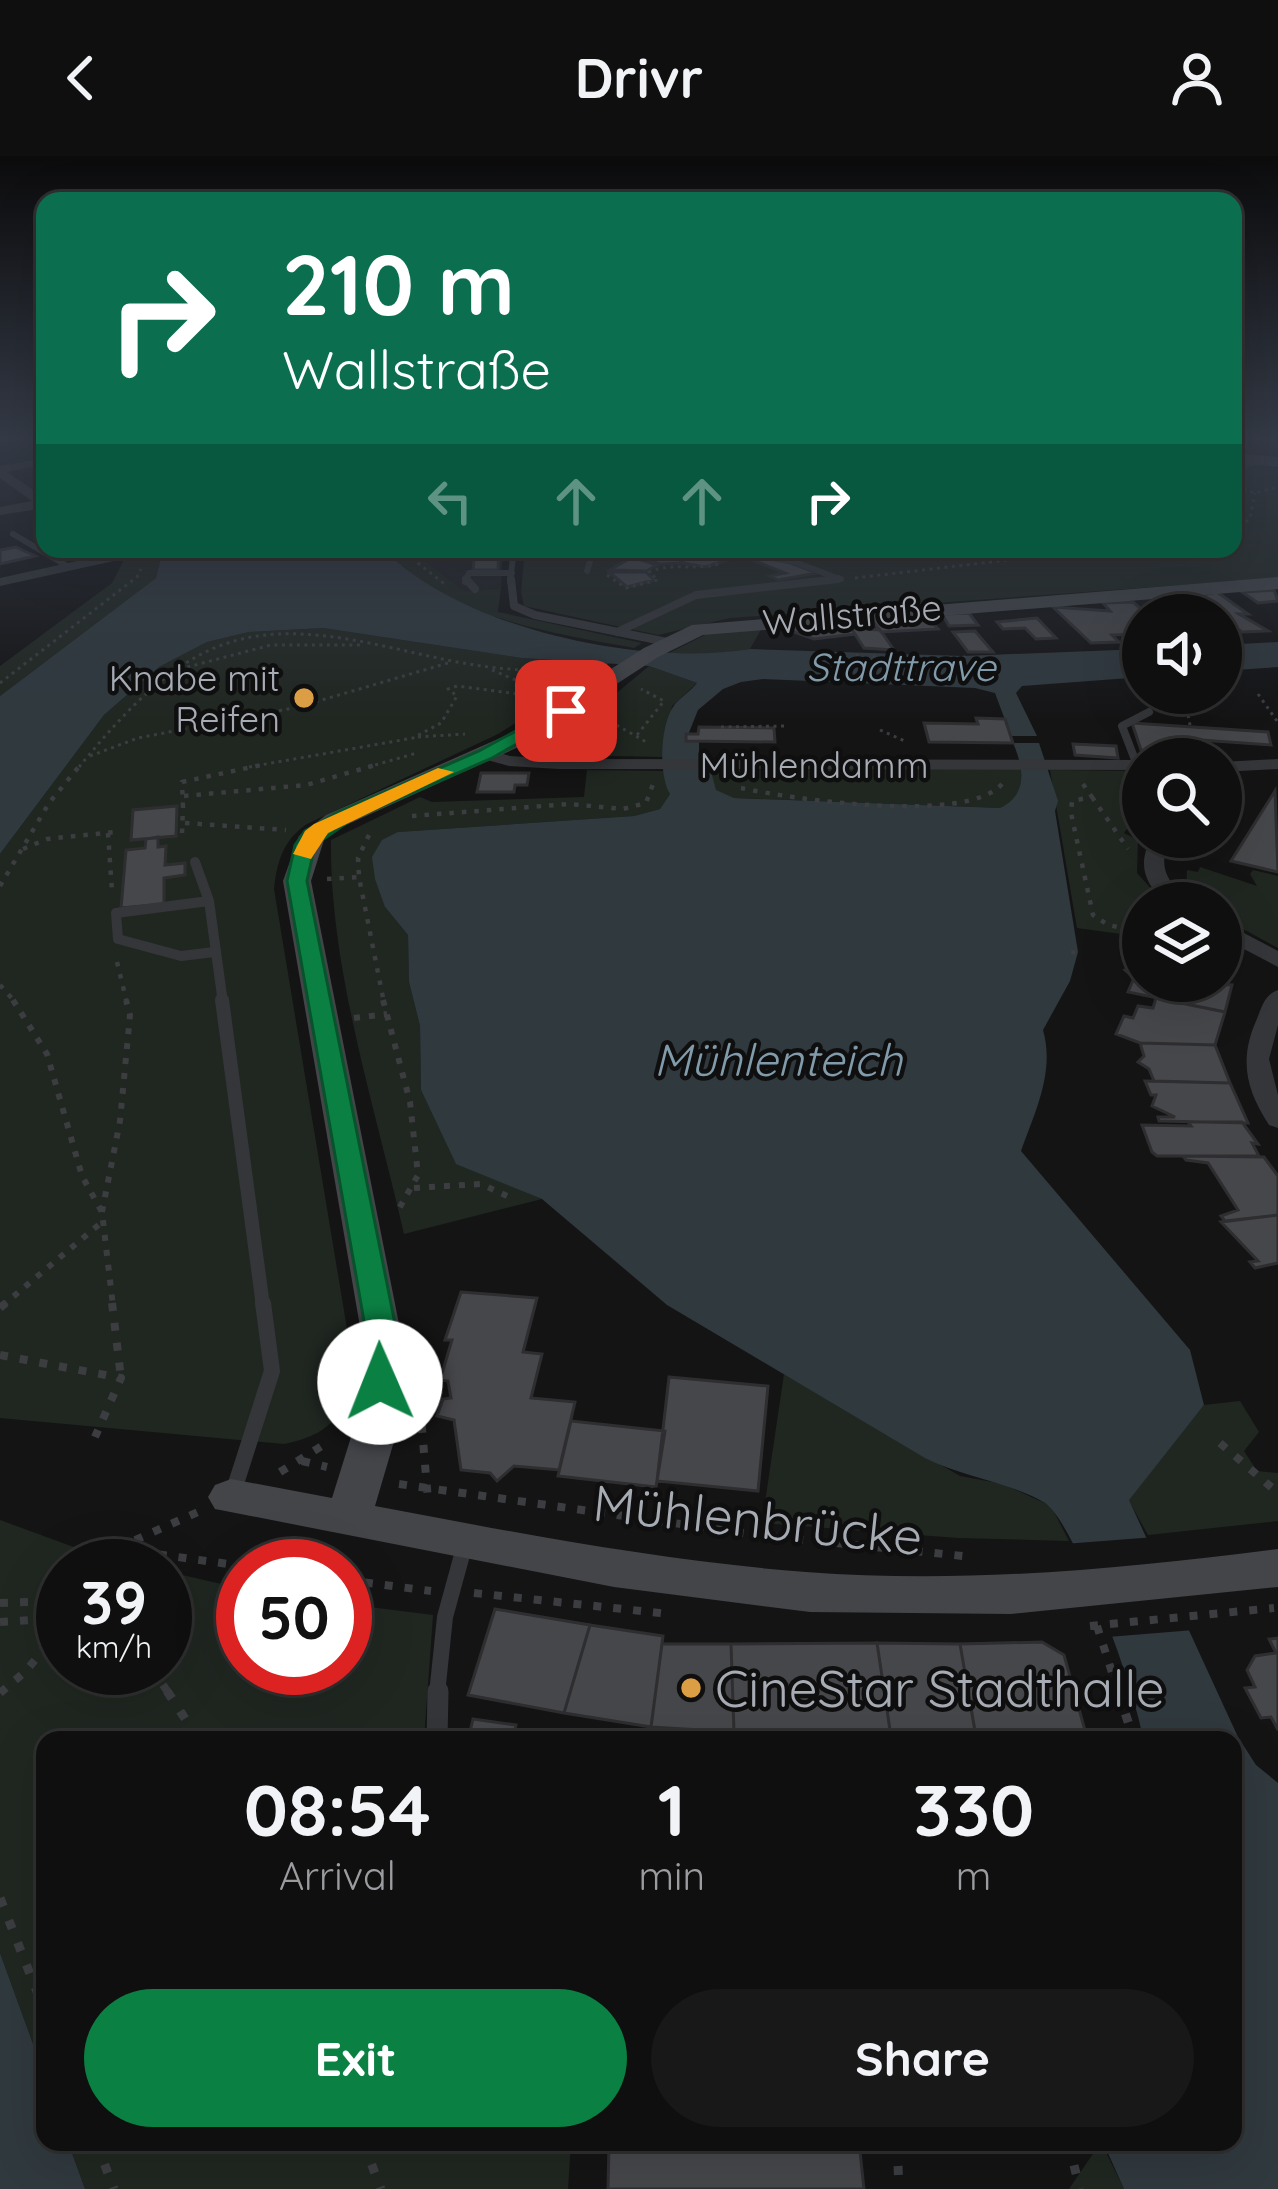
<!DOCTYPE html>
<meta charset="utf-8">
<style>
:root{--surface:#0f0f10;--page:#181819;--text:#f1f3f6;--muted:#9b9c9f;--line:#2f2f30;--accent:#0b8043}
body{margin:0;font-family:Quicksand,sans-serif;background:var(--page);color:var(--text);height:100vh;display:flex;flex-direction:column;font-size:45px;white-space:nowrap}
*{box-sizing:border-box;margin:0}
p{font-size:39px;color:var(--muted)}
.icon{flex:none;width:66px;height:66px;fill:none;stroke:currentColor;stroke-width:2;stroke-linecap:round;stroke-linejoin:round}
.map{position:relative;flex:1;overflow:hidden}
.panel{position:absolute;left:36px;top:1575px;width:1206px;height:420px;display:flex;flex-direction:column;background:var(--surface);border-radius:24px;box-shadow:0 12px 48px #0002,0 0 0 3px var(--line)}
.panel>*{flex:none}
.banner{position:absolute;left:36px;top:36px;width:1206px;height:366px;border-radius:24px;box-shadow:0 12px 48px #0002,0 0 0 3px var(--line);background:#0b6e4f;color:#fff;overflow:hidden}
.tools{position:absolute;left:1122px;top:438px;display:grid;gap:24px}
.tools a{display:grid;place-items:center;width:120px;height:120px;border-radius:50%;background:var(--surface);box-shadow:0 12px 48px #0002,0 0 0 3px var(--line);font-size:60px}
.speed{position:absolute;left:36px;top:1383px;display:flex;gap:24px;font-size:60px;font-weight:700;text-align:center}
.speed>*{display:grid;place-content:center;width:156px;height:156px;border-radius:50%;background:var(--surface);box-shadow:0 12px 48px #0002,0 0 0 3px var(--line);line-height:1}
.speed small{font-size:30px;font-weight:400}
.speed .limit{border:18px solid #d22;background:#fff;color:#111}
.pin{position:absolute;display:grid;place-items:center;width:102px;height:102px;color:#fff;margin:-51px;border-radius:24px;box-shadow:0 6px 18px #0006}
.me{position:absolute;width:132px;margin:-66px;rotate:359deg;stroke-linejoin:round;filter:drop-shadow(0 0 9px #0008)}
.turn{display:flex;align-items:center;gap:42px;height:252px;padding:0 48px;font-size:54px}
.turn .icon{width:156px;height:156px;stroke-width:2.5}
.turn b{display:block;font-size:84px;line-height:102px}
.lanes{display:flex;align-items:center;height:114px;padding:0 48px;background:#0003;justify-content:center;gap:60px;direction:ltr}
.lanes .off{opacity:.35}
.eta{display:flex;justify-content:space-evenly;align-items:center;height:204px;text-align:center}
.eta b{font-size:72px;font-weight:800;line-height:84px}
.button{display:flex;gap:24px;margin-top:auto;padding:24px 48px}
.button a{flex:1;height:138px;border-radius:72px;background:var(--accent);color:#fff;font-size:48px;font-weight:800;line-height:138px;text-align:center}
.button a+a{background:var(--page);color:var(--text)}
header{display:flex;justify-content:space-between;align-items:center;height:156px;padding:0 48px;background:var(--surface);font-size:54px;font-weight:800}
.map>svg:first-child{display:block}
.built{fill:#202022}
.green{fill:#202721}
.water{fill:#30393e}
.pier{fill:#141415}
.building{fill:#46474a;stroke:#2e2e31;stroke-width:3}
.lines{fill:none;stroke-linecap:round;stroke-linejoin:round}
.path-far4{stroke:#3b3d40;stroke-width:3;stroke-dasharray:3 4.5;stroke-linecap:butt}
.path-far3{stroke:#3b3d40;stroke-width:4.5;stroke-dasharray:4.5 8;stroke-linecap:butt}
.path-far2{stroke:#3b3d40;stroke-width:6;stroke-dasharray:6 9;stroke-linecap:butt}
.path-far1{stroke:#3b3d40;stroke-width:8;stroke-dasharray:8 12;stroke-linecap:butt}
.path{stroke:#3b3d40;stroke-width:9;stroke-dasharray:9 15;stroke-linecap:butt}
.lane-far5{stroke:#353639;stroke-width:6}
.lane-far4{stroke:#353639;stroke-width:8}
.lane-far3{stroke:#353639;stroke-width:10}
.lane-far2{stroke:#353639;stroke-width:14}
.lane-far1{stroke:#353639;stroke-width:16}
.lane{stroke:#353639;stroke-width:21}
.street{fill:#353639;fill-rule:evenodd}
.secondary{fill:#434549;fill-rule:evenodd}
.path-bridge{stroke:#3b3d40;stroke-width:4.5;stroke-dasharray:4.5 8;stroke-linecap:butt}
.route{fill:#0b8043;stroke:#07532c;stroke-width:3}
.slow{fill:#f59e0b}
.poi-dot{fill:#dc9e45;stroke:#0f0f10;stroke-width:4.5}
.labels{text-anchor:middle;dominant-baseline:central;stroke-width:9;stroke-linejoin:round;paint-order:stroke}
.far-street-label{font-size:36px;fill:#a7acb4;stroke:#0f0f10}
.far-poi-label{font-size:36px;fill:#a7acb4;stroke:#0f0f10;text-anchor:end}
.far-water-label{font-size:39px;font-style:italic;fill:#829bab;stroke:#0f0f10}
.water-label{font-size:45px;font-style:italic;fill:#829bab;stroke:#0f0f10}
.near-street-label{font-size:51px;fill:#a7acb4;stroke:#0f0f10}
.near-poi-label{font-size:51px;fill:#a7acb4;stroke:#0f0f10;text-anchor:start}
</style>
<header><svg class="icon" aria-label="back" viewBox="0 0 24 24"><path d="M15 5l-7 7 7 7"/></svg>Drivr<svg class="icon" aria-label="person" viewBox="0 0 24 24"><circle cx="12" cy="8" r="4"/><path d="M4 21q1-7 8-7t8 7"/></svg></header>
<div class="map">
<svg width="1278" height="2033" viewBox="0 0 1278 2033">
<rect width="100%" height="100%" fill="#141415"/>
<path class="built" d="M410 393H503L501 432 464 435Z"/>
<path class="green" d="M1233 307 1278 312V422L730 462 658 479 524 450 521 436 525 393H1233Z
M140 393H163L156 422 0 540V510L112 427 125 402Z
M383 393H410L464 435 501 432 498 456 642 487 634 492C542 475 451 462 383 393Z
M763 470 750 493 716 499 669 497 707 478Z
M323 472 522 502 610 507 498 578 307 668C283 684 277 706 274 733L349 1185C344 1244 351 1274 284 1288L0 1262V698L104 559 159 511 207 486 249 476Z
M649 510 697 527 672 550 663 601 520 598 595 555Z
M1022 613C1021 633 1019 643 1001 652L734 642 716 635 708 614Z
M587 614 664 615 670 638 660 653 634 660 398 676 385 751 408 779 409 826 420 870 421 934 456 1007 542 1043 404 1078C376 954 329 811 331 684L420 641 432 646 584 641Z
M1050 614 1143 615V651L1124 677 1138 684 1137 717 1164 747H1143V781L1077 772Z
M1200 711 1257 730 1250 718 1253 714 1278 720V792L1221 761V747H1198L1186 738 1187 714 1198 716Z
M784 1218 960 1320 1003 1328 1051 1350 1069 1385 958 1382 762 1367Z
M1240 1245 1259 1276 1244 1295 1257 1315 1278 1317V1365L1148 1379 1128 1343 1204 1249Z
M0 1364 90 1397 145 1410H63V1512H165V1415L243 1433V1512H345V1448L433 1459 424 1584H45V1921L0 1797Z
M68 1986H571L568 2033H85Z
M1101 1986 1124 2033H1069Z"/>
<path class="water" d="M163 393H383C462 473 641 511 750 493L963 500 1143 493V521L1022 530 1016 537 1037 580H1011L995 537 975 532 763 523 741 526 723 533 698 554 686 584 699 585V600L707 601 716 634 734 642 1000 652C1028 639 1024 612 1013 587H1039L1058 645 1055 655 1078 796 1070 825 1043 874C1055 916 1035 956 1021 995L1190 1194 1204 1249 1129 1344 1238 1581 1256 1609 1278 1627V2033H1124L1103 1986H1233V1584H1143C1139 1544 1075 1366 1045 1347 1008 1325 964 1322 925 1302L667 1149 542 1043 456 1008 421 934 420 870 409 826 408 779 385 751 375 723 372 701 382 684 398 676 634 660 660 653 670 638C658 618 660 567 675 548 682 540 691 535 697 527L649 510 522 502 323 472 249 476 207 486 159 511 104 559 0 698V540L156 422Z
M1278 486V511L1221 515V489Z
M0 1797 45 1921V1986H68L85 2033H0Z"/>
<path class="pier" d="M1155 1381 1194 1474 1108 1481 1064 1388Z"/>
<path class="building" d="M16 391 35 400 0 408V394Z
M475 395H499L498 414H473Z
M682 396 680 407 660 408 636 400Z
M687 397 708 399 728 404 705 411 683 407Z
M632 401 657 409 647 415 610 414Z
M767 402 791 407 817 417 778 424 770 420 785 417 755 405Z
M609 416H646L654 424 627 431Z
M1274 434 1278 445 1258 447 1242 436Z
M1217 436 1248 458H1239L1268 475 1242 476 1191 441Z
M1178 439 1191 441 1217 459H1179L1154 440Z
M1133 446 1148 459H1143V483L1136 478 1112 479 1119 486 1091 487 1053 451 1110 455 1103 447Z
M969 457 978 469 949 470 942 458Z
M927 460 938 473 881 476 871 463Z
M1037 462 1056 482 1036 483 1025 472 1003 473 997 466Z
M845 464 855 478 814 483 791 475 786 468Z
M851 472 880 474 894 494 864 492Z
M975 475 993 496H968L953 476Z
M976 562 1005 563 1013 587 929 586 924 567 978 568Z
M1132 567 1268 576 1271 589 1171 582 1177 596 1141 594Z
M699 571 774 572 775 586 686 585V578H698Z
M1073 588 1116 590 1118 602 1075 599Z
M481 617H529L527 629H515L514 636H477Z
M1275 635 1278 716 1231 705 1248 678Z
M177 650 176 680 131 684 133 654Z
M158 681V691L166 690 165 709 185 707V719L164 722V748L121 752 126 694 145 692 146 683Z
M1136 810 1143 811V825L1232 829 1225 856 1128 836 1134 822 1125 814Z
M1156 842 1225 856 1215 889 1140 887 1116 878 1124 860 1133 862 1138 850 1153 852Z
M1140 887 1215 889 1230 927 1154 925 1149 913 1138 906 1144 900Z
M1145 925 1230 927 1248 967 1159 965 1158 961H1175L1152 950 1156 939H1151Z
M1188 966H1242L1258 988 1252 987 1259 1000H1157L1152 996 1142 969 1191 970Z
M1183 1000 1264 1001 1278 1020V1059L1225 1065 1221 1060 1238 1054 1208 1007 1186 1004Z
M1278 1059V1107L1255 1112 1250 1106 1258 1105 1221 1066Z
M461 1136 537 1142 523 1196 542 1198 531 1242 575 1246 559 1314 514 1310 497 1325 490 1317 461 1314 454 1264 437 1260 443 1243 451 1242 448 1225 440 1224 452 1184H445Z
M669 1221 768 1230 758 1335 657 1325Z
M571 1265 665 1275 656 1331 558 1320Z
M495 1453 590 1469 564 1557 468 1539Z
M590 1469 663 1480 651 1571 564 1557Z
M1278 1482V1574L1271 1561 1261 1562 1245 1532 1255 1531 1247 1514 1255 1500 1276 1497 1269 1483Z
M1042 1486 1064 1499 1086 1578 976 1581 960 1488Z
M877 1487 890 1574 734 1576 731 1488Z
M877 1487 960 1488 975 1575H951L952 1584H909L907 1574H890Z
M662 1488H731L734 1576 651 1571Z
M473 1563 516 1569 513 1584H468Z
M667 1572 734 1576 877 1574 878 1584H667Z
M609 1986H859L864 2033H608Z"/>
<g class="lines">
<path class="path-far4" d="M1236 331 1255 337 1278 331
M1233 374 1250 363 1255 337
M400 393 447 430
M647 397 711 398
M607 419 626 432 658 424 649 416C673 406 694 415 718 408
M855 422 1102 393
M857 498V505
M874 499 876 505
M890 499 891 505
M907 499 908 506
M815 500 833 501 832 497
M922 500 924 507
M946 500 949 506
M963 500 967 505
M180 513 271 489H362
M492 514 546 537
M0 527 137 421 141 413
M1258 538 1277 565
M597 558 648 587
M1188 559 1190 569
M721 571 785 570
M880 574 905 585
M637 579 664 545 641 533
M418 581 465 578
M90 600 138 582 298 551 448 507
M79 611C115 567 163 512 217 491 300 457 397 498 481 510 511 514 542 515 573 517
M249 611 413 582 441 567 457 540 448 533 457 530 534 540
M368 611 417 597"/>
<path class="path-far3" d="M1083 628 1092 641 1072 645 1071 657 1093 759 1108 769 1143 776
M741 632C793 643 966 669 1002 628
M184 640 306 629 379 608
M1092 641 1128 693
M183 651 182 626 266 608
M412 660 569 648 623 653 646 647 653 628
M185 667 286 674
M108 677 112 735
M369 679 358 702 359 721 384 847
M23 693 47 683 115 676
M327 723 359 721
M0 730 49 647 81 608
M1071 796 1077 797
M117 806 127 847
M0 829 16 847"/>
<path class="path-far2" d="M13 844 47 898 82 1020 102 1056 113 1150
M383 844 410 946 418 1019 396 1058
M354 862 387 858
M414 1032 481 1028 507 1040
M102 1056 120 965 130 859 126 844
M2 1150 102 1066"/>
<path class="path-far1" d="M112 1147 121 1222
M0 1152 6 1147
M0 1199 121 1222 95 1281
M420 1249 428 1344
M1220 1287 1278 1337
M302 1305 327 1311
M280 1316 330 1285
M399 1328 758 1379 963 1400
M119 1393 243 1410
M109 1410 115 1393 198 1356
M345 1424 431 1435
M474 1437 669 1458
M0 1447 63 1445
M0 1466 63 1462
M1090 1470 1274 1452
M1097 1470 1119 1538
M152 1512 169 1538
M0 1537 26 1515 63 1469"/>
<path class="path" d="M167 1535 199 1584
M1118 1535 1134 1584
M883 1574 885 1584
M0 1742 45 1856
M96 1986 114 2033
M363 1986 381 2033
M897 1986 899 2033
M1068 1986 1080 2033"/>
<path class="lane-far5" d="M1233 310 1251 308
M13 378 69 411
M611 393 632 400
M727 393 795 406 837 422
M587 415 591 402 609 393
M465 426 469 417H512
M510 426 514 393
M811 426 841 423"/>
<path class="lane-far4" d="M466 423 475 433
M511 423 514 450 535 459 667 486
M617 476 696 439 838 423
M1137 609 1122 570 1149 556"/>
<path class="lane-far3" d="M195 706 209 745 223 847
M209 745 116 757 118 783 181 800 214 796"/>
<path class="lane-far2" d="M222 844 263 1150"/>
<path class="lane-far1" d="M233 1337 272 1215 263 1147
M437 1538 445 1461 465 1388"/>
<path class="lane" d="M437 1584 438 1535"/>
<path class="street" d="M45 302V308L7 316 45 342V352L0 359V351L32 345 0 322V310Z
M127 394 132 401 0 430V422Z
M486 593 510 600 559 603 1143 604V614L559 613 509 610 480 602V594Z
M1278 603V613L1221 616V606Z
M1152 681H1172C1155 711 1168 725 1189 747H1165C1144 726 1137 708 1152 681Z
M1221 765 1278 795V811L1221 781Z
M1278 834V869L1269 903 1278 939V972L1269 969C1246 934 1239 904 1256 865 1262 851 1264 839 1278 834Z"/>
<path class="secondary" d="M1233 297 1278 301V311L1233 307Z
M1278 421V433L703 479 658 501 523 589 344 670 324 684 311 725 403 1188 400 1265 375 1350C518 1377 661 1405 806 1416 964 1428 1122 1413 1278 1393V1431L1011 1458 810 1456 614 1431 215 1353 208 1341 215 1329 231 1323 332 1342 356 1265 363 1188 283 725 299 680 326 659 507 579 644 492 692 469Z"/>
<path class="path-bridge" d="M182 677 183 651"/>
</g>
<linearGradient id="sky" x2="0" y2="1"><stop stop-color="#0b0b0c"/><stop offset="0.5" stop-color="#343a46"/><stop offset="1" stop-color="#343a46" stop-opacity="0"/></linearGradient>
<rect width="1278" height="565" fill="url(#sky)"/>
<path class="route" d="M560 551 575 555 492 602 351 664 315 689 307 725 399 1188 392 1235H369L364 1226 368 1188 287 725 295 689 305 675 338 656 479 595Z"/>
<path class="slow" d="M438 612 454 616 328 677 311 703 293 698 305 675 314 668Z"/>
<g class="poi-dot">
<circle cx="304" cy="542" r="12"/>
<circle cx="691" cy="1532" r="12"/>
</g>
<g class="labels">
<g class="far-street-label">
<text transform="translate(852 458) rotate(-5)">Wallstraße</text>
<text x="814" y="608">Mühlendamm</text>
</g>
<g class="far-poi-label">
<text x="280" y="521">Knabe mit<tspan x="280" dy="41">Reifen</tspan></text>
</g>
<g class="far-water-label">
<text x="901" y="510">Stadttrave</text>
</g>
<g class="water-label">
<text x="778" y="903">Mühlenteich</text>
</g>
<g class="near-street-label">
<text transform="translate(758 1363) rotate(6)">Mühlenbrücke</text>
</g>
<g class="near-poi-label">
<text x="715" y="1532">CineStar Stadthalle</text>
</g>
</g>
</svg>
<div class="tools">
<a><svg class="icon" aria-label="sound" viewBox="0 0 24 24"><path d="M4 9h4l5-4v14l-5-4H4zM17 9q2 3 0 6"/></svg></a>
<a><svg class="icon" aria-label="search" viewBox="0 0 24 24"><circle cx="10" cy="10" r="6"/><path d="M15 15l6 6"/></svg></a>
<a><svg class="icon" aria-label="layers" viewBox="0 0 24 24"><path d="M12 4l9 5-9 5-9-5zM3 14l9 5 9-5"/></svg></a>
</div>
<div class="speed"><div>39<small>km/h</small></div><div class="limit">50</div></div>
<div class="pin" style="left:566px;top:555px;background:#d93025"><svg class="icon" aria-label="arrive" viewBox="0 0 24 24"><path d="M6 21V4h12l-3 4 3 4H6"/></svg></div>
<svg class="me" style="left:380px;top:1226px" viewBox="-20 -20 40 40"><circle r="19" fill="#fff"/><path d="M0-13L10 11 0 6-10 11z" fill="#0b8043"/></svg>
<div class="banner">
<div class="turn"><svg class="icon" aria-label="right" viewBox="0 0 24 24"><path d="M7 20v-9h11M14 6l5 5-5 5"/></svg><div><b>210 m</b>Wallstraße</div></div>
<div class="lanes"><svg class="icon off" aria-label="left" viewBox="0 0 24 24"><path d="M17 20v-9H6M10 6l-5 5 5 5"/></svg><svg class="icon off" aria-label="ahead" viewBox="0 0 24 24"><path d="M12 20V5M6 11l6-6 6 6"/></svg><svg class="icon off" aria-label="ahead" viewBox="0 0 24 24"><path d="M12 20V5M6 11l6-6 6 6"/></svg><svg class="icon" aria-label="right" viewBox="0 0 24 24"><path d="M7 20v-9h11M14 6l5 5-5 5"/></svg></div>
</div>
<section class="panel">
<div class="eta">
<div><b>08:54</b><p>Arrival</p></div>
<div><b>1</b><p>min</p></div>
<div><b>330</b><p>m</p></div>
</div>
<div class="button"><a>Exit</a><a>Share</a></div>
</section>
</div>
